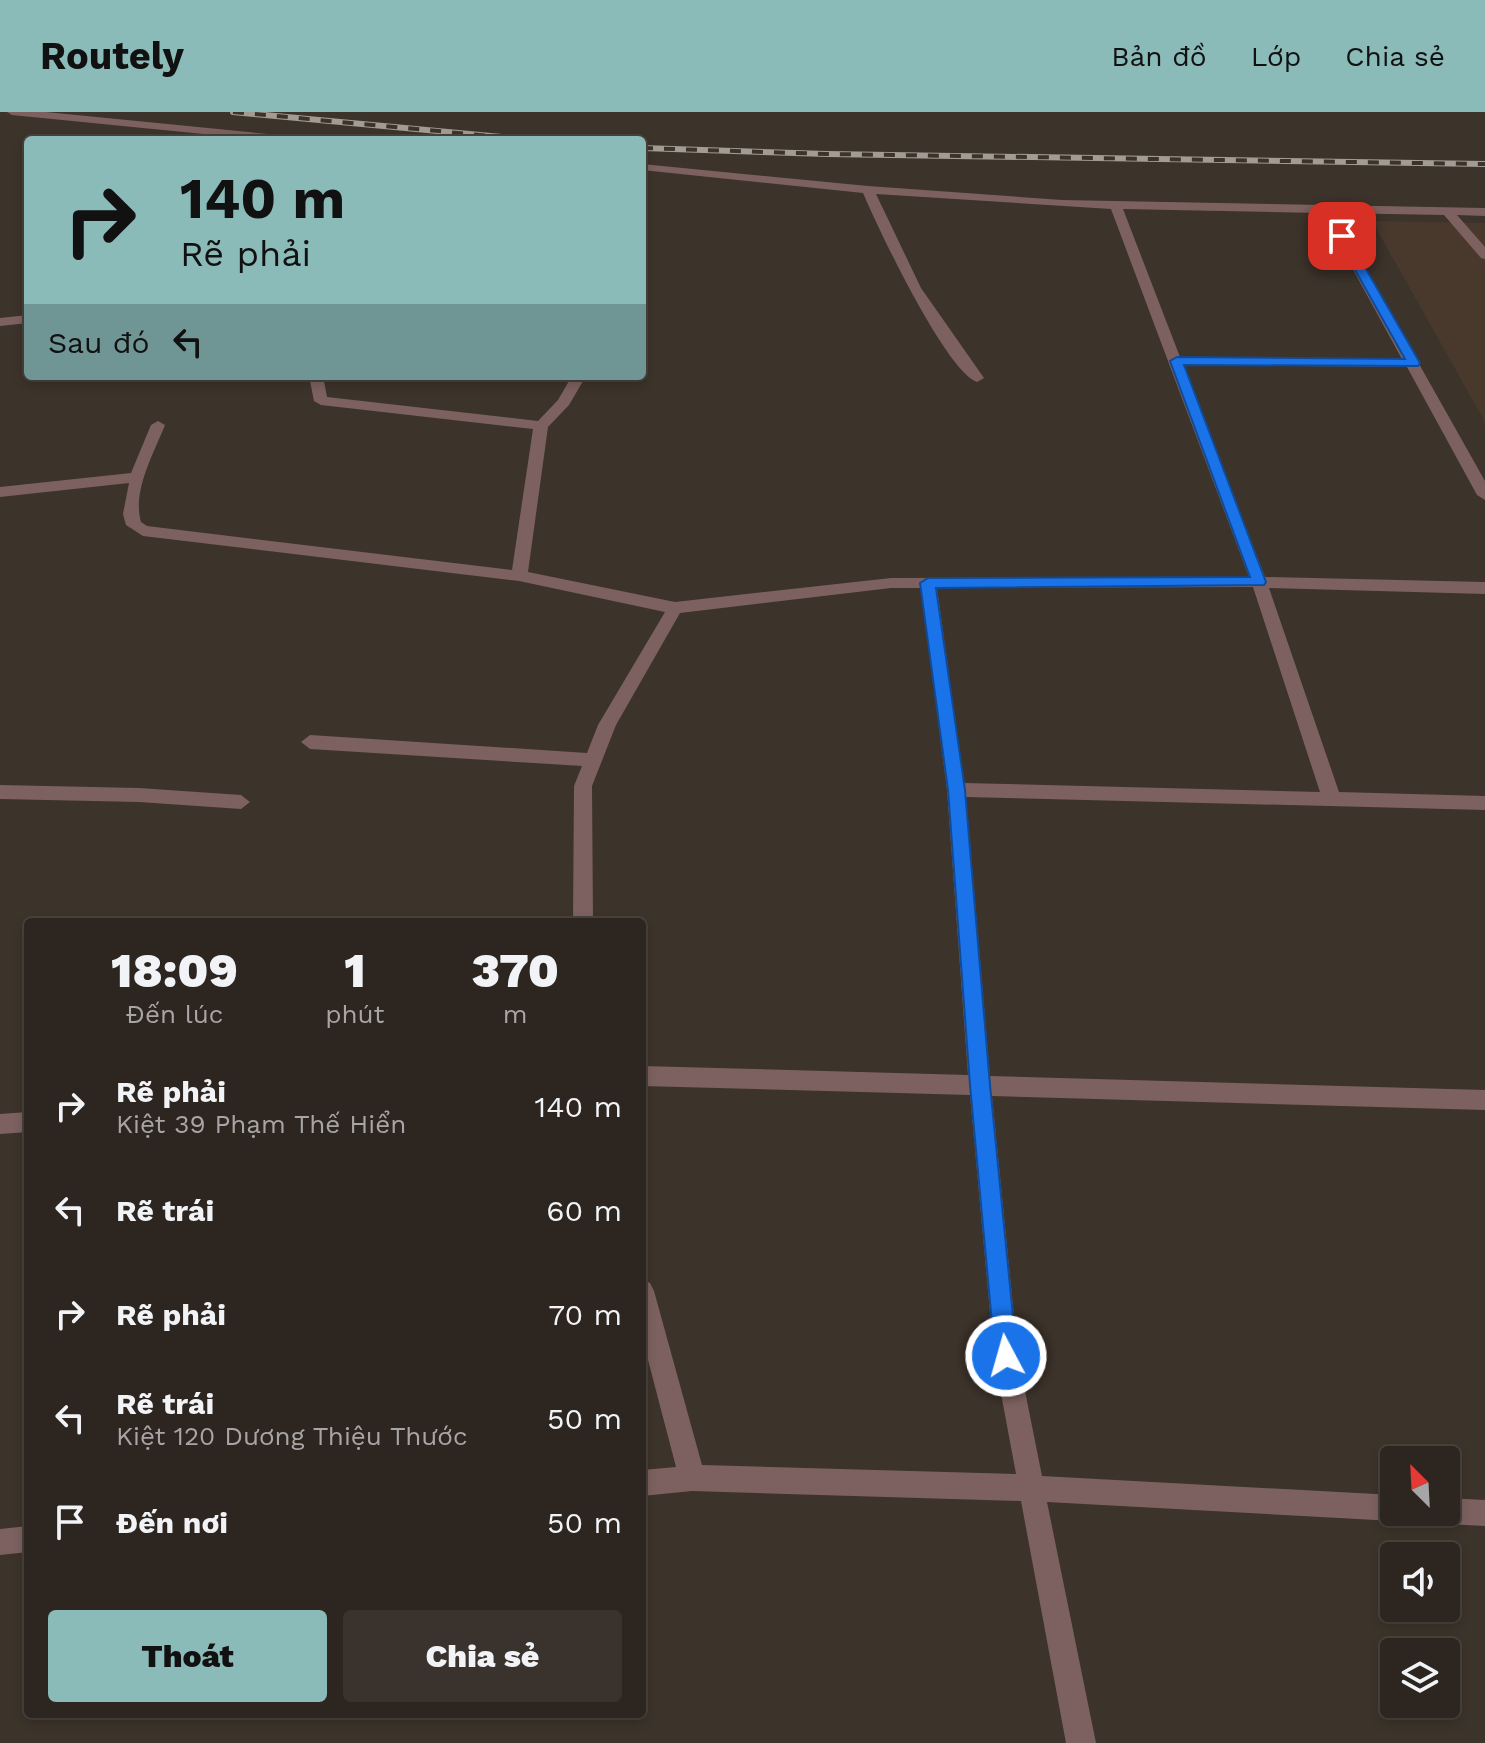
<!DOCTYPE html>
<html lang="vi">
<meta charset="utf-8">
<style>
:root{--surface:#2d2620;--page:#39322d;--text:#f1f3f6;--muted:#a7a5a5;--line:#48433e;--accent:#8bbbb9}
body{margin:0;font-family:"Work Sans",sans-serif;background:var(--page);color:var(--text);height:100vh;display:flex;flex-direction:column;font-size:30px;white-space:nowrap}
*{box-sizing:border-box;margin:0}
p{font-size:26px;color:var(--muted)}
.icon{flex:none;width:44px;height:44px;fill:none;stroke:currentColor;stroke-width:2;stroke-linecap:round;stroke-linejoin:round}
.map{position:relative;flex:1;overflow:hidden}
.details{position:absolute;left:24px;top:806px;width:622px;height:800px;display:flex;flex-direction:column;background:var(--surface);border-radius:8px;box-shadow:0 4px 12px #0003,0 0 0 2px var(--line)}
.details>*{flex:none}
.banner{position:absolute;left:24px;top:24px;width:622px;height:244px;border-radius:8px;box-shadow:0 4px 12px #0003,0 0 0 2px var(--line);background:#8bbbb9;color:#111;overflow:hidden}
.needle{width:52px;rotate:336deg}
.tools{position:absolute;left:1380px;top:1334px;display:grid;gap:16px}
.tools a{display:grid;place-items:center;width:80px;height:80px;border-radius:8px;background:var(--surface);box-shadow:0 4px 12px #0003,0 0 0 2px var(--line);font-size:40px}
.pin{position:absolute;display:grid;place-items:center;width:68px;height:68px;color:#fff;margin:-34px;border-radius:16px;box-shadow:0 4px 12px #0006}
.me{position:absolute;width:88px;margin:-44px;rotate:354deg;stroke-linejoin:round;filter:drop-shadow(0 0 6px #0008)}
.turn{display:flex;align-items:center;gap:28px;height:168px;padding:0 24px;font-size:36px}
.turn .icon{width:104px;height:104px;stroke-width:2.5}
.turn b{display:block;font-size:56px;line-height:68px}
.then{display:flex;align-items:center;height:76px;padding:0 24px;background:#0003;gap:16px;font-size:30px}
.eta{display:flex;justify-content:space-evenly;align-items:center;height:136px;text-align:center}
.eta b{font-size:48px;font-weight:800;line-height:56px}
.button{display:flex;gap:16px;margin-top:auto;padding:16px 24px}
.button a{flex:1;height:92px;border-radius:8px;background:var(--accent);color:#111;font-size:32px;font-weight:800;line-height:92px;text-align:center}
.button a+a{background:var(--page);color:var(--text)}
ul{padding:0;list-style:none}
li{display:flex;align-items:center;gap:24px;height:104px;padding:0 24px}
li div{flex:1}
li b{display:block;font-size:30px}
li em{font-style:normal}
header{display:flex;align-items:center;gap:48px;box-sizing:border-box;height:112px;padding:0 40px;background:var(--accent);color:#111}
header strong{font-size:38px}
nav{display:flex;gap:44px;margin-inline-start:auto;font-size:28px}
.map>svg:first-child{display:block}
.industrial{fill:#48392c}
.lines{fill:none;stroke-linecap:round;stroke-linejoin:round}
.minor{fill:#7c6160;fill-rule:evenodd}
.rail-casing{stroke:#a39c95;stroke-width:6}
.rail{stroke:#3c332a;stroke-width:4;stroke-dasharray:11;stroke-linecap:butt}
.route{fill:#1a73e8;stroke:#114b97;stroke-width:2}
</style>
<header>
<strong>Routely</strong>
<nav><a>Bản đồ</a><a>Lớp</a><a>Chia sẻ</a></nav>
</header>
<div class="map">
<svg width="1485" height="1631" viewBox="0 0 1485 1631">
<rect width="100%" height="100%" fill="#3c332a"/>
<path class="industrial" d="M1372 109 1485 111V310Z"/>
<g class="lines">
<path class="minor" d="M7 0H46L298 25 304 28H264L12 3Z
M642 52 868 74 1062 88 1485 96V104L1457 103 1485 135V147L1481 146 1444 103 1334 101 1485 369V388L1477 383 1407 255 1183 253 1265 465 1485 470V482L1269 476 1339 680 1485 684V698L966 685 990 964 1485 978V998L992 984 1018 1244 1042 1364 1394 1383V1400H1406L1403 1405 1394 1409 1047 1390 1096 1631H1066L1021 1389 692 1379 642 1384V1358L676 1355 642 1225V1167L650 1171 654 1179 702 1353 1016 1362 994 1244 970 983 642 974V954L968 963 947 678 921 476H891L680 501 616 613 592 674 593 810H573L574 674 582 654 310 637 301 630 310 623 587 641 598 613 665 500 519 469 143 424 126 413 123 402 129 371 0 385V375L131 361 151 313 158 309 165 313C154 341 132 379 141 410L147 414 512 458 533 317 321 293 314 289 309 264H323L327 285 538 309 558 288 572 264H586L569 293 548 315 528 460 675 490 891 466 1249 465 1111 97 876 82 921 176 984 266 977 270C945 258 878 116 863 81L642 58ZM1123 97 1322 101 1402 247 1180 245ZM1253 475 1320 680 964 671 937 476Z
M28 203V211L0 214V206Z
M0 673 139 676 241 683 250 690 241 697 139 690 0 687Z
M28 1000V1020L0 1022V1002Z
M1446 1386 1485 1388V1414L1446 1412 1437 1408 1433 1400H1446Z
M28 1414V1440L0 1443V1417Z"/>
<g class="rail-casing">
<path id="rail" d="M233 0 534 28
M642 36 827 42 1485 52"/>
</g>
<use href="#rail" class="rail"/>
</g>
<path class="route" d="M1342 121 1347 124 1420 251 1418 254 1184 253 1266 470 1264 473 936 476 965 678 990 973 1017 1244 1014 1252 1006 1255 998 1252 995 1244 970 973 948 678 920 471 928 466 1250 465 1170 249 1177 245 1405 247 1336 124Z"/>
</svg>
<div class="tools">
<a><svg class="needle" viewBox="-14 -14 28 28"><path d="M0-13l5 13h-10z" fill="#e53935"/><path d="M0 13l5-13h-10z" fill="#a7a5a5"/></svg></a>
<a><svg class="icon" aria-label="sound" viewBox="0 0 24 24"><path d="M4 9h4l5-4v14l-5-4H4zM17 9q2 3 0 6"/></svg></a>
<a><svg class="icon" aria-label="layers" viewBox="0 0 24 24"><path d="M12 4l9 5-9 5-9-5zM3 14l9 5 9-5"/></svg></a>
</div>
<div class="pin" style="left:1342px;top:124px;background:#d93025"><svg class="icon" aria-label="arrive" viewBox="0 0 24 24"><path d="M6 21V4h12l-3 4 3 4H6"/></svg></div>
<svg class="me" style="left:1006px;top:1244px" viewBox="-20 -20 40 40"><circle r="17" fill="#1a73e8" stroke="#fff" stroke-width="3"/><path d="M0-11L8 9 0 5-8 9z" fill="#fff"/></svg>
<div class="banner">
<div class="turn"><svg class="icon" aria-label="right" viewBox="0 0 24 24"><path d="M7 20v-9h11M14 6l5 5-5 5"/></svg><div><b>140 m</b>Rẽ phải</div></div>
<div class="then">Sau đó<svg class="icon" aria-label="left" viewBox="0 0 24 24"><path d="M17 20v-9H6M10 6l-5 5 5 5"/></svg></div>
</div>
<section class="details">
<div class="eta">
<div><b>18:09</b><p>Đến lúc</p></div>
<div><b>1</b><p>phút</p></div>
<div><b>370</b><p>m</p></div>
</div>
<ul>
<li><svg class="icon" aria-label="right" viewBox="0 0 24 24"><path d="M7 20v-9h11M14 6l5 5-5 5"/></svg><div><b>Rẽ phải</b><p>Kiệt 39 Phạm Thế Hiển</p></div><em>140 m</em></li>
<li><svg class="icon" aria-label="left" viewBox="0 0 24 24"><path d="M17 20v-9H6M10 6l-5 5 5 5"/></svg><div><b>Rẽ trái</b></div><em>60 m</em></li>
<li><svg class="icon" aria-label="right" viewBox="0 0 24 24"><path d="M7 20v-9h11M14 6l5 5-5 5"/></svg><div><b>Rẽ phải</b></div><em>70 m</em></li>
<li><svg class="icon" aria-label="left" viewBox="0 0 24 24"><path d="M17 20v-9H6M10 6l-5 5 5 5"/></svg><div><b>Rẽ trái</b><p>Kiệt 120 Dương Thiệu Thước</p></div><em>50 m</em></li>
<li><svg class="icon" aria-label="arrive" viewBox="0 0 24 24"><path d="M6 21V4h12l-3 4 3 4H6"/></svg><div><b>Đến nơi</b></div><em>50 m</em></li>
</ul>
<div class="button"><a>Thoát</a><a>Chia sẻ</a></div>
</section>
</div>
